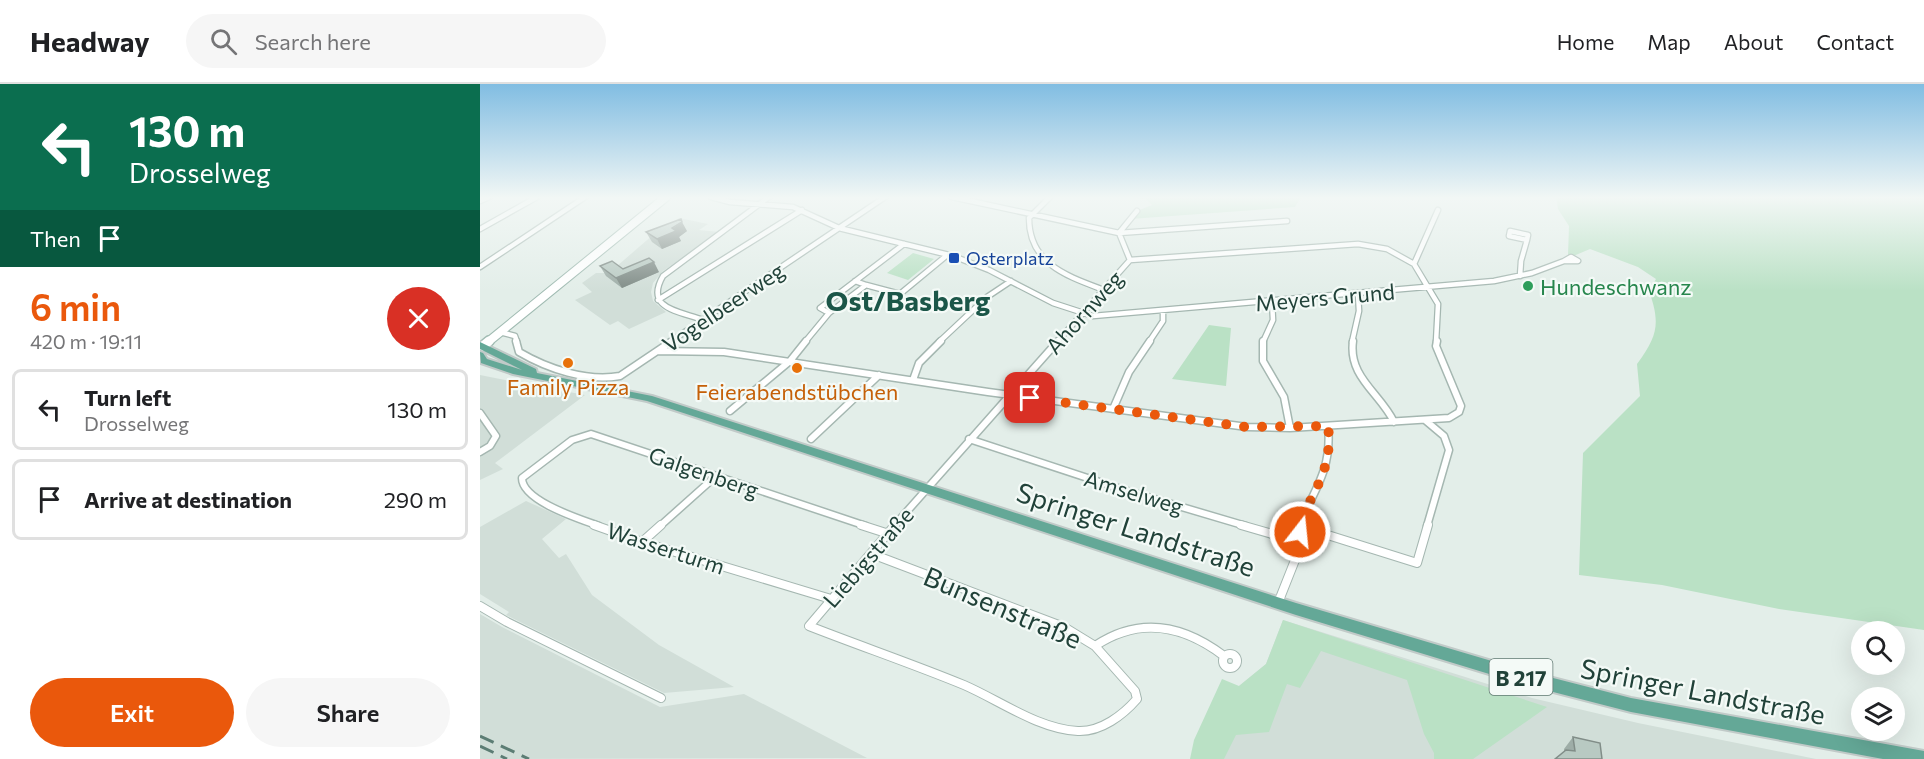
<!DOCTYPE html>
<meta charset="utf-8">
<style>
:root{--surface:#fff;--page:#f6f6f6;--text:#202124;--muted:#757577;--line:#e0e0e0;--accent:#ea580c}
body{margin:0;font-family:Commissioner,sans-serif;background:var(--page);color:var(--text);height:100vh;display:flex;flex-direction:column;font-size:22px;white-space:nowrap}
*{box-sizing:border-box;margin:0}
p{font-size:20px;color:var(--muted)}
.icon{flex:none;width:33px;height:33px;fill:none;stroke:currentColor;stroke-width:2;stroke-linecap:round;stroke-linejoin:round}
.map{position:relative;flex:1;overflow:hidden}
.sheet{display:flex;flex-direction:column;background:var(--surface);width:480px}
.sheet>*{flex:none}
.top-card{background:#0b6e4f;color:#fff;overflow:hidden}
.tools{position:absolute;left:1371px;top:537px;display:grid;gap:12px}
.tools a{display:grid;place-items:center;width:54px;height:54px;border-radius:50%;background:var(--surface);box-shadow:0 6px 24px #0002;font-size:30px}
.pin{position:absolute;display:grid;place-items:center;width:51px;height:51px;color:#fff;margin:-26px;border-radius:12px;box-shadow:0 3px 9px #0006}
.me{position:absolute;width:66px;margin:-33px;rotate:16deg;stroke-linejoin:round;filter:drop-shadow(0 0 4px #0008)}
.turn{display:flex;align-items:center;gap:21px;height:126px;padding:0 30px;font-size:27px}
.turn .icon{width:78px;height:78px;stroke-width:2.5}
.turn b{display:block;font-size:42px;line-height:51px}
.then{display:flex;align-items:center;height:57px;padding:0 30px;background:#0003;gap:12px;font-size:22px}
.round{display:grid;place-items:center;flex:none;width:63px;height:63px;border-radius:32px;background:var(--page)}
.headline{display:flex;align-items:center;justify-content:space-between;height:102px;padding:0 30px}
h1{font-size:36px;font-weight:600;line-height:45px;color:var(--accent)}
.cta{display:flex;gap:12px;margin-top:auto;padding:12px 30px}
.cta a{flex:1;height:69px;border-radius:36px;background:var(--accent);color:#fff;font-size:24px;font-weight:600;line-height:69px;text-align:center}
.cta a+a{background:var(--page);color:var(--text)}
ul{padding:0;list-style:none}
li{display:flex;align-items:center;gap:18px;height:81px;margin:0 12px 9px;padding:0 18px;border:3px solid var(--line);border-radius:9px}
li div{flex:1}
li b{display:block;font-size:22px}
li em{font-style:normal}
header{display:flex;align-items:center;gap:36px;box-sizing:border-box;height:84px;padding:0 30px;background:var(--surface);border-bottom:2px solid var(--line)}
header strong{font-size:28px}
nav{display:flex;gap:33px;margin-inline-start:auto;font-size:21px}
.search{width:420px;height:54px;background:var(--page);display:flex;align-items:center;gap:15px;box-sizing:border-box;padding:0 21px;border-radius:33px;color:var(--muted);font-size:22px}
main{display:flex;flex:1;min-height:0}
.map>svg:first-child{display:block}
.built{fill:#d1ded8}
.green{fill:#bae1c5}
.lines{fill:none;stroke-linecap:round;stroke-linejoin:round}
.minor-far2-casing{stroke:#a5b7b1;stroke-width:7}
.minor-far1-casing{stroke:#a5b7b1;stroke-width:9}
.minor-casing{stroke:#a5b7b1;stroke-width:10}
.secondary-far1-casing{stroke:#a0bbb2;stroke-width:10}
.secondary-casing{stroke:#a0bbb2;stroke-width:12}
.primary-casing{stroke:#c1cac8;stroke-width:4}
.minor-far2{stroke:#fff;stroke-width:4.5}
.minor-far1{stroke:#fff;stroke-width:6}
.minor{stroke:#fff;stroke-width:8}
.secondary-far1{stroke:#fff;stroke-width:8}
.secondary{stroke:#fff;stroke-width:9}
.primary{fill:#64a897;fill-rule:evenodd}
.rail{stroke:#5c7d74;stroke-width:3;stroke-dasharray:15 8;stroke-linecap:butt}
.wall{fill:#9eada7}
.shaded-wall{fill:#818d88}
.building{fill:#b8c9c2;stroke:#818d88;stroke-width:1.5}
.route{stroke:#ea580c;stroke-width:10;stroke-dasharray:0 18}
.transit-dot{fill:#1a4fb4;stroke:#f4faf7;stroke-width:2}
.leisure-dot{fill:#2e9e5b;stroke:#f4faf7;stroke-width:2}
.food-dot{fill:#e8710a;stroke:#f4faf7;stroke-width:2}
.labels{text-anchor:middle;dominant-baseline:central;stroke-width:4.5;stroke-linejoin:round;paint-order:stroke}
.far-transit-label{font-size:18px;fill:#164399;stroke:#f4faf7;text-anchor:start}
.shield{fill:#f4faf7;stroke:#607972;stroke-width:1.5}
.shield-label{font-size:21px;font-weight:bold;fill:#214239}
.leisure-label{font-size:22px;fill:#27864d;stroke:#f4faf7;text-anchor:start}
.street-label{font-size:22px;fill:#214239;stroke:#f4faf7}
.food-label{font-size:22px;fill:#c56008;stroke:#f4faf7}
.near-street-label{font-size:27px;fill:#214239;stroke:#f4faf7}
.district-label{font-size:28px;font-weight:bold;fill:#1b5648;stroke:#f4faf7}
</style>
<header>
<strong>Headway</strong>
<div class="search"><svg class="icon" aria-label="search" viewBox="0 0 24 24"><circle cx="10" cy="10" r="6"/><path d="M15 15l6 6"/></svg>Search here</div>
<nav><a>Home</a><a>Map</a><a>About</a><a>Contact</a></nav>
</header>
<main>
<section class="sheet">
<div class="top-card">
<div class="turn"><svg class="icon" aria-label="left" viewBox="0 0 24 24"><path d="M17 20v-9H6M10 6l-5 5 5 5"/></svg><div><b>130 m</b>Drosselweg</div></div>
<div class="then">Then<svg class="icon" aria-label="arrive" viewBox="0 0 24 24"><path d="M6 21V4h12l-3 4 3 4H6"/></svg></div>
</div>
<div class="headline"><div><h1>6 min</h1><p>420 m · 19:11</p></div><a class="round" style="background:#d93025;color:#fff"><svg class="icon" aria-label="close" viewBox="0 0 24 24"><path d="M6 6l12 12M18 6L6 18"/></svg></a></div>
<ul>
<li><svg class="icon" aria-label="left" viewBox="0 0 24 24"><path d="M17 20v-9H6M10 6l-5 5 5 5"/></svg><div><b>Turn left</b><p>Drosselweg</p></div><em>130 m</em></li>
<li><svg class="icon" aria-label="arrive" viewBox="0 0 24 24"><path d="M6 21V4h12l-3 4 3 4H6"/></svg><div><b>Arrive at destination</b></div><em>290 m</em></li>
</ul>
<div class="cta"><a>Exit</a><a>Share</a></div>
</section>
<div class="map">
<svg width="1444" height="675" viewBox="0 0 1444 675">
<rect width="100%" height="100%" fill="#e3eee9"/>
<path class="built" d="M199 134 228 140 219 146 240 148 183 187 173 199 171 208 173 217 186 228 149 245 138 237 130 241 95 216 112 208 102 199 116 189H129L174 150Z
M0 291 30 297 105 311 15 379 23 385 0 396Z
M46 417 86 435 62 455 79 474 86 470 112 511 179 561 254 603 184 609 26 531 29 528 0 510V443Z
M0 530 22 543 180 623 264 610 387 674 0 675Z
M803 536 1052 614 1158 639 1336 675H729L759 602 786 580Z"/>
<path class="green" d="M650 113H821L815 123 650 135 657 127 672 121 666 115Z
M1076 113H1444V546L1299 525 1182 501 1099 491 1103 369 1160 312 1157 280C1180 249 1180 237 1167 201L1173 200 1176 195 1158 183 1110 165 1091 173 1088 171 1089 142 1078 125Z
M433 169 454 175 428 196 407 189Z
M729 241 751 244 746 302 692 295Z
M803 536 1067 623 993 675H954V669L944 650 927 596 841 567 820 604 807 600 789 648 756 651 744 675H710L714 656 742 595 759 602 786 580Z"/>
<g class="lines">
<g class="minor-far2-casing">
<path id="minor-far2" d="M231 113 250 118 313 123 359 144 473 172 509 186 573 219 613 232 1014 197 1052 189 1084 177
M472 113 639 149 807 137
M570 113 549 134C549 180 587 192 624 206
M0 117 9 113
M0 145 57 113
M1030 147 1048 151 1047 156 1029 152Z
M639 149 657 127
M1091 173 1098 177H1084Z
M650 176 878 160 907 165 934 180 958 220 956 258
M934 180 958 126
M0 183 105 113
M1040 192 1041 177 1047 156
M386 201 420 210 466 172
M178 216 322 126
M349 229 340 224 424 160
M223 236C199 227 164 225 183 192L289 113
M20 248 35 252 37 258
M190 258 405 113
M325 258 349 229 386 201 375 197
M459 258 507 213 531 197
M577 258 650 176 639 149
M669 258 683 237V227
M783 258 793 236 792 217
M872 258 879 227 878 210"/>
</g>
<g class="minor-far1-casing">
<path id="minor-far1" d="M36 257 39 268C68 285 107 298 140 292L192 257
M783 257V277L804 313 810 344
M873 257C868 293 900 309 914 338
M178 267 244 268 508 308 767 343 810 344 969 334 979 328 981 322 956 262 957 257
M433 296 439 279 461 257
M633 325 649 288 670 257
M250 327 310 277 326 257
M0 329 16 352 10 362 0 368
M945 336 964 352 969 366 947 442
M331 355 399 291
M489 355 641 405 766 442
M119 442C100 435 42 417 42 394L92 356 111 350 386 442
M180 442 236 392
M414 442 578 257
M820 442V438C837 403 852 382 848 342"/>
</g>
<g class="minor-casing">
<path id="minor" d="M114 441 162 458 351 515
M381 441 409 450
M761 441 806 454 827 446 835 447 937 479 948 441
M162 458 181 441
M392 470 584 543 615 562 655 607 657 615C643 631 621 648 598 647 558 645 519 616 484 601 433 580 380 562 329 542L415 441
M798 519 821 461 820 441
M0 522 27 538 181 614
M615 562C660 532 703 541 744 572
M743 577a7 7 0 1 1 14 0a7 7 0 1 1-14 0Z"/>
</g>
<g class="secondary-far1-casing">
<path id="secondary-far1" d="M8 258 186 113"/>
</g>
<g class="secondary-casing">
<path id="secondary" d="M3 262 9 257"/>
</g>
<g class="primary-casing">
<path id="primary" d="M0 258 56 285 57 289 172 312 816 519 1042 586 1151 614 1444 667V675H1403L1151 628 1042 600 816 531 167 317 33 290 1 279 0 268 3 269 7 275 42 286 0 265Z"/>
</g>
<use href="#minor-far2" class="minor-far2"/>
<use href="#minor-far1" class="minor-far1"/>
<use href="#minor" class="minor"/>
<use href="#secondary-far1" class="secondary-far1"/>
<use href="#secondary" class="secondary"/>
<use href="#primary" class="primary"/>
<path class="rail" d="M0 652 49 675
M0 662 27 675"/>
</g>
<path class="wall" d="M207 147 199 153 201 157 182 165 172 158 166 148Z
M120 182 143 185 179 188 142 204 126 192Z
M1093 653 1122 675 1084 667V665Z"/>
<path class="shaded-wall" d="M202 138 207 147 199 153 201 157 182 165 177 155Z
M174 178 179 188 142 204 136 194Z"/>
<path class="building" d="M201 135 202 138 192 144 196 147 177 155 166 148Z
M169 174 174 178 136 194 120 182 132 177 143 185Z
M1093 653 1120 659 1122 675H1075L1086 666 1095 667Z"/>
<linearGradient id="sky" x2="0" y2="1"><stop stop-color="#81bde2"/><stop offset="0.55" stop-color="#f2f7f5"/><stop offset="1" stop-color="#f2f7f5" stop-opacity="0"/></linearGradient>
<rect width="1444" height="207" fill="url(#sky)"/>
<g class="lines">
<path class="route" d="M550 314 766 343 848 342C853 382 836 403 820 438V448"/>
</g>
<rect class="transit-dot" x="468" y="168" width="12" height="12" rx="3"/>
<circle class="leisure-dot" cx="1048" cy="202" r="6"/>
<g class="food-dot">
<circle cx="88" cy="279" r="6"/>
<circle cx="317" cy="284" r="6"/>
</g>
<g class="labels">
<g class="far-transit-label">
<text x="486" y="174">Osterplatz</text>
</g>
<rect class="shield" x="1009.5" y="575" width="63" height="36" rx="4.5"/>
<g class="shield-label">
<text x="1041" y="593">B 217</text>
</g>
<g class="leisure-label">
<text x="1060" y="202">Hundeschwanz</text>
</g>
<g class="street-label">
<text transform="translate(845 213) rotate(-5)">Meyers Grund</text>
<text transform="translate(243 223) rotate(-34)">Vogelbeerweg</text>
<text transform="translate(604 228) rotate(-48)">Ahornweg</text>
<text transform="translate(224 388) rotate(19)">Galgenberg</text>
<text transform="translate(654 408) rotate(17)">Amselweg</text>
<text transform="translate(186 464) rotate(18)">Wasserturm</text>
<text transform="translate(388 473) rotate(-49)">Liebigstraße</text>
</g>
<g class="food-label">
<text x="88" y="302">Family Pizza</text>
<text x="317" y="307">Feierabendstübchen</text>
</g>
<g class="near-street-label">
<text transform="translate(656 445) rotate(18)">Springer Landstraße</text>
<text transform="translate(523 523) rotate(23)">Bunsenstraße</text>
<text transform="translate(1223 607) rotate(11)">Springer Landstraße</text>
</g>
<g class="district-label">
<text x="428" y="216">Ost/Basberg</text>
</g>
</g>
</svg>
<div class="tools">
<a><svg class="icon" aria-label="search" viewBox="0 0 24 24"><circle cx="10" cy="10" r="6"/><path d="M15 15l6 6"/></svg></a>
<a><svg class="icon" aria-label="layers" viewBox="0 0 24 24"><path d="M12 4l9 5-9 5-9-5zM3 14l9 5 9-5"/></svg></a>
</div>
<div class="pin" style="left:550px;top:314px;background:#d93025"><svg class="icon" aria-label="arrive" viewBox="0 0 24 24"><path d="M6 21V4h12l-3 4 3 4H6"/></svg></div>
<svg class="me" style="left:820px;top:448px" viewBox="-20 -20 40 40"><circle r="17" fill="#ea580c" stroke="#fff" stroke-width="3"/><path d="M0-11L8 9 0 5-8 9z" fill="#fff"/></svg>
</div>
</main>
